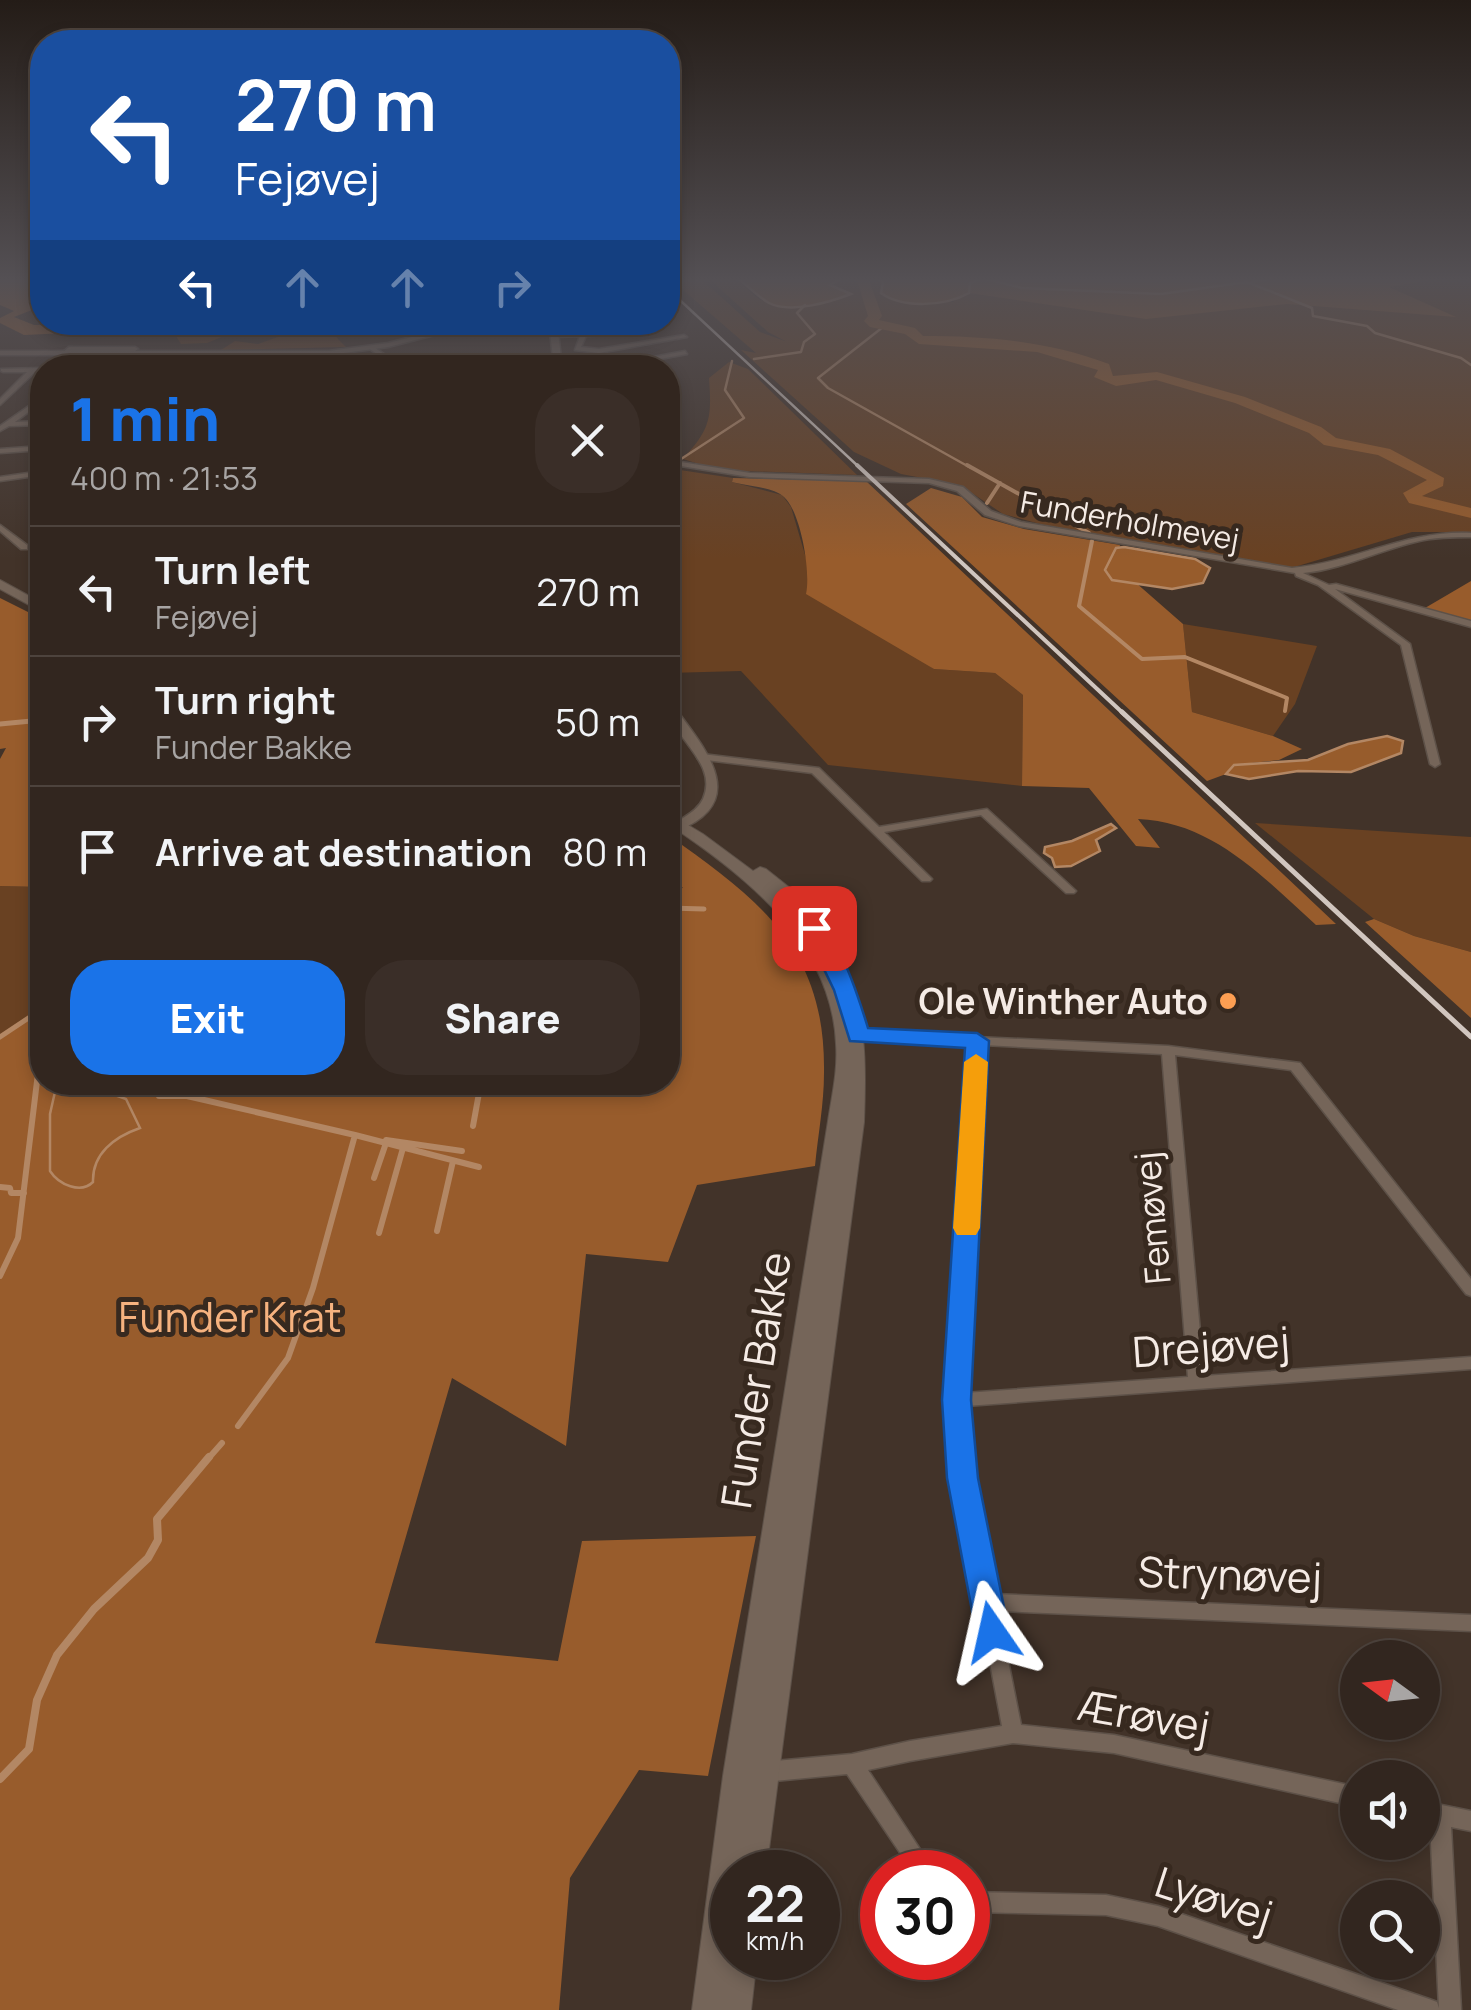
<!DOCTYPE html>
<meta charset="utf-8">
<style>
:root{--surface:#32261f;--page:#3a2e28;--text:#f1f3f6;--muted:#a8a5a4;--line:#4d433d;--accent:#1a73e8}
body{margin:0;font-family:Manrope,sans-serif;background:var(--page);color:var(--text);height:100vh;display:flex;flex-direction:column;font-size:38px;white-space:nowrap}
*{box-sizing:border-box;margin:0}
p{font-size:32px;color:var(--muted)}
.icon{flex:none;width:55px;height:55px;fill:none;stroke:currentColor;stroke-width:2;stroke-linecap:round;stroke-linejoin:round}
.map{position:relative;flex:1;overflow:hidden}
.drawer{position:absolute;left:30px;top:355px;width:650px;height:740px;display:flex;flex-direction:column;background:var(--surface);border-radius:40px;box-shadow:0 5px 15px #0003,0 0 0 2px var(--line)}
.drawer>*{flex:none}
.banner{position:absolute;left:30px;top:30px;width:650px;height:305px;border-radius:40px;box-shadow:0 5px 15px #0003,0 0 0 2px var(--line);background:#1a4fa0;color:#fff;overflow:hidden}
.needle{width:65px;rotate:285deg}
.tools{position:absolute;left:1340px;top:1640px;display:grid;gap:20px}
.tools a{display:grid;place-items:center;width:100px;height:100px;border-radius:50%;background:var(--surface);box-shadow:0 5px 15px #0003,0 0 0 2px var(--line);font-size:50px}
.speed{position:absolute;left:710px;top:1850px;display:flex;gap:20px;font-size:50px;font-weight:700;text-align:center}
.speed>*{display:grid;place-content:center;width:130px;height:130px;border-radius:50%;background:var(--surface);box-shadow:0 5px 15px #0003,0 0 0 2px var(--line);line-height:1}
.speed small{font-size:25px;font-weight:400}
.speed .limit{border:15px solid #d22;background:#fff;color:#111}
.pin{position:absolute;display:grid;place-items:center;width:85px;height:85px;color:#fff;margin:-42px;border-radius:20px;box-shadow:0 5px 15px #0006}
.me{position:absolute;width:110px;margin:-55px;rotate:349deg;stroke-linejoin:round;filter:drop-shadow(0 0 8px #0008)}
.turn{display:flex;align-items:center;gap:35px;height:210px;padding:0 40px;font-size:45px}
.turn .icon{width:130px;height:130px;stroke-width:2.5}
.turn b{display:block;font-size:70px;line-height:85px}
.lanes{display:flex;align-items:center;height:95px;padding:0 40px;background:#0003;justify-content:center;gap:50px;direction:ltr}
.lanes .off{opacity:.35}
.round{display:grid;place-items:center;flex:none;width:105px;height:105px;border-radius:40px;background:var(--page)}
.headline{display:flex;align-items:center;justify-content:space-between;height:170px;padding:0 40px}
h1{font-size:60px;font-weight:800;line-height:75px;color:var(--accent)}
.button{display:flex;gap:20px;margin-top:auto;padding:20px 40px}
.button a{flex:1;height:115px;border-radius:40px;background:var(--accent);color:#fff;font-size:40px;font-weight:800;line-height:115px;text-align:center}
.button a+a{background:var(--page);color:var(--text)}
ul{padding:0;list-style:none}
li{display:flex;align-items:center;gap:30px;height:130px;padding:0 40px;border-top:2px solid var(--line)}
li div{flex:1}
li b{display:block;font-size:38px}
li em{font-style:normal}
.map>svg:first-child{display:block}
.green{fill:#694122}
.forest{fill:#985c2c}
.water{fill:#975c2c;stroke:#b38764;stroke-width:2.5}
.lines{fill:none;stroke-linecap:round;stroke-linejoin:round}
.stream-far4{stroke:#b38764;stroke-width:2.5}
.stream-far3{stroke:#b38764;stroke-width:4}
.stream-far2{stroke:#b38764;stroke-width:5}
.stream-far1{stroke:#b38764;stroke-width:6}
.stream{stroke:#b38764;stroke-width:8}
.river{fill:#975c2c;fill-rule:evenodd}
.minor-casing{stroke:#5d5148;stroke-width:3}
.tertiary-casing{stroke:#5d5148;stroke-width:3}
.secondary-casing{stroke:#5d5148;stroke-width:2}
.minor{fill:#756559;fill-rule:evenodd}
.tertiary{fill:#756559;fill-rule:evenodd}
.secondary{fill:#756559;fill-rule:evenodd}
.rail-far2{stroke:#d1c6bf;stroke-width:2.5}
.rail-far1{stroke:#d1c6bf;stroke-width:4}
.rail{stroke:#d1c6bf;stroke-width:5}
.route{fill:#1a73e8;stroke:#114b97;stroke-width:2.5}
.slow{fill:#f59e0b}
.poi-dot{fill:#fc9e52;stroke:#37291f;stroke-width:4}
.labels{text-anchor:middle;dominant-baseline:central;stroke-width:10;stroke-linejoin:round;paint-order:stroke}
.far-street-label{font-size:30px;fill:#f5ebe5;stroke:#37291f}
.poi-label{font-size:35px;font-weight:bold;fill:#f5ebe5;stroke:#37291f;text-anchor:end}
.street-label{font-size:35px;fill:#f5ebe5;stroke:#37291f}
.near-park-label{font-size:42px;fill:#f6b27f;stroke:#37291f}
.near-street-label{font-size:42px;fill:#f5ebe5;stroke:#37291f}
</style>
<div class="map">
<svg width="1471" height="2010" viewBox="0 0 1471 2010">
<rect width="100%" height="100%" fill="#423329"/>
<path class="green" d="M668 277H699L760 332 785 341 768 332 707 277C755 277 739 293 771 304 793 311 829 303 849 294L830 285C843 275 867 274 883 282L888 298 953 302 970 283 986 277H1471V532H1412L1291 568 1044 525 1003 514 960 485 901 474 854 452 741 350 756 353Z
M193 323H333L337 338 346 347 221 350 235 341 258 344 292 332 263 337 229 334 207 343 181 344 176 336Z
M729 362 748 369 857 475 718 470 683 459C710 429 712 419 709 378Z
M680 470 733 478 732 482 782 495 791 507 811 575 934 669 995 673 1023 695 1022 786 828 765 741 671 668 673V557L672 549 668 487Z
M1183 624 1317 646 1295 704 1273 736 1192 712Z
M1255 823 1471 837V952L1414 936 1374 919Z
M0 886 42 887V1009L0 1037Z"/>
<path class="forest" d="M0 277H29L27 285 42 283V306L14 317 34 325 191 323 176 336 87 332 24 335 0 323V318L14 311 0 305Z
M986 277H1447L1389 287 1456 317 1287 304 1146 319 969 293 970 283Z
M733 478 866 481 1336 924 1316 925C1264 878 1213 822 1138 819L1160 848 1136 846 1089 788 1022 786 1023 695 995 673 934 669 806 594C811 573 801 512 784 497 773 487 746 486 732 482Z
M931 488 962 497 982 517 1024 529 1120 545 1109 577 1135 582 1183 624 1192 712 1273 736 1302 749 1279 760 1233 765 1226 774 1207 781 906 504Z
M1471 581V621L1425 608Z
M0 598 42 619V887L0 886V759L6 748 0 749Z
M668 835C760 900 826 949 824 1073 824 1104 818 1135 815 1166L697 1185 668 1262 586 1254 566 1446 452 1378 375 1643 558 1661 582 1541 756 1536 708 1776 639 1770 570 1878 559 2010H0V1037L42 1009V1082H668V889L683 888 668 873Z
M1374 919 1414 936 1471 952V1018L1365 922Z"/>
<path class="water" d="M736 277H844L830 285 851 294C830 302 791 314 769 303 758 297 747 285 736 277Z
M875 277H986L970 283 969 293C946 306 903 309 881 293L883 282Z
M1124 547 1195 559 1210 568 1203 583 1172 589 1112 580 1105 570 1116 548Z
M1387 736 1403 741 1401 753 1351 772 1298 771 1249 779 1226 774 1234 765 1308 760 1348 744Z
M1111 824 1116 828 1096 840 1100 851 1071 866 1055 867 1052 858 1044 853 1045 847 1072 841Z
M57 1083H81L126 1099 140 1128C114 1137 92 1154 93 1182 81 1194 59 1185 50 1171V1114Z"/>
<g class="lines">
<path class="stream-far4" d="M982 278 1022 288 1161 294 1247 282 1312 308 1313 316 1367 326 1375 333 1461 358 1471 365
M1252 282 1279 277
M883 327 818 378 828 388 971 468
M754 359 801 352 804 342 815 334 797 313 805 305
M678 461 744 418 725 390 732 361"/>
<path class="stream-far3" d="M967 465 1089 533
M668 477 673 467
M987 503 1000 483
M1092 541 1079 606 1142 659 1185 657 1287 698 1285 711"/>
<path class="stream-far2" d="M0 724 42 720
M668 908 704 909
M0 1037 42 1009"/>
<path class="stream-far1" d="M159 1096H187L355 1135
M473 1126 481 1082
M386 1140 462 1151
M374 1178 386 1143
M0 1187 10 1188 11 1193H24
M437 1231 453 1161
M379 1233 403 1148
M0 1276 18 1238 42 1040
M238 1426 288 1358 313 1288 355 1135 479 1167
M207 1460 222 1443"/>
<path class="stream" d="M0 1779 29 1749 37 1700 57 1655 94 1609 148 1558 158 1540 157 1519 209 1457"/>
<path class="river" d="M856 277H868L882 316 879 320 915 328 923 336C987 336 1049 341 1109 364L1113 376 1157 372 1245 397 1321 427 1336 438 1390 449 1444 478 1443 486 1422 496 1471 508V518L1409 503 1403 493 1427 480 1378 455 1324 445 1309 433 1235 403 1156 380 1116 386 1094 377 1098 370 1037 352 919 344 905 334 870 327 864 321 868 316Z"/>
<g class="minor-casing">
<path id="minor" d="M606 332 608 335 586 336 581 347 599 349 684 335 687 337 599 353 575 350 580 336 555 337 552 335 555 333Z
M372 346 390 358 431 365 428 367 386 361 370 349Z
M69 347H135L138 349 135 351H71L67 354H63V352Z
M685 351 687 354 612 368H595Z
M83 352 88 353 75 368H68Z
M274 352 277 354 274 368H268L271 354Z
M343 365 346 368H334L335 367Z
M42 368V372H35L0 405V399L27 372H3L1 371V369Z
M42 397V402L15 422 42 421V425L9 426 0 431V426Z
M42 446V450L0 453V449Z
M668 460 750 473 929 479 963 487 991 511 1021 522 1292 568C1356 562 1405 530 1471 533V537C1455 537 1440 537 1424 540 1383 548 1345 569 1303 573L1329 585 1336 584 1471 621V627L1335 589 1410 644 1440 764 1435 767 1430 764 1401 645 1318 585 1296 576 1295 573 1019 526 985 515 957 491 929 483 750 477 668 464Z
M42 471V475L0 481V477Z
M0 525 27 545V549H21L0 531Z
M702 754 819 768 879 827 987 809 1076 891 1074 893H1066L981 815 884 832 932 879 930 881H922L812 773 698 759 697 757Z
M849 1031 1168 1046 1300 1063 1471 1279V1296L1466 1294 1291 1070 1175 1055 1204 1376 1471 1357V1369L966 1406 971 1478 995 1594 1471 1615V1631L998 1611 1021 1725 1114 1735 1358 1787V1807L1114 1753 1013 1743 910 1761 868 1770 935 1872H913L847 1774 764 1782 757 1779 754 1772 757 1765 764 1762 852 1754 910 1741 1002 1726 955 1478 949 1400 970 1045 844 1038 843 1035ZM983 1045 1162 1054 1188 1377 965 1393Z
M1422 1801 1471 1811V1831L1451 1827 1461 2010H1398L1158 1926 1106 1915 968 1912V1892L1106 1895 1158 1906 1429 1999 1437 2002 1439 2008 1430 1823 1422 1821Z"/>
</g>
<g class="tertiary-casing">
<path id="tertiary" d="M471 322H485L388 347 329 355H0V351H329L388 343Z
M549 322H557L562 368H554Z
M668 703 672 704C702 745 753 800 679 830L672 826C682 817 697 812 703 799 720 761 666 735 668 703Z"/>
</g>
<g class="secondary-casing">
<path id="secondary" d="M0 580 42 603V612L0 589Z
M668 813 703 834 753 871 760 867 766 869 800 896 827 937 825 941H817L829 961H839C868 1012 866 1066 864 1122L766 1872H732L729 1953 732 1947V1958H757L751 2010H692L723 1776 828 1121C832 1095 838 1070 836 1044 832 943 745 875 668 824Z"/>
</g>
<use href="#minor" class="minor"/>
<use href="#tertiary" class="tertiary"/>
<use href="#secondary" class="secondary"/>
<path class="rail-far2" d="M668 289 860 468"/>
<path class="rail-far1" d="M857 465 1125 715"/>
<path class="rail" d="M1122 712 1471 1037"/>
</g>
<linearGradient id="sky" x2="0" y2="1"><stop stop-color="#241c17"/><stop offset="0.5" stop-color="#545054"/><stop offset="1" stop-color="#545054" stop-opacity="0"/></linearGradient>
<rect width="1471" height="559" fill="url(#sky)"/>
<path class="route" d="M814 921C837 928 861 1005 868 1028L977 1033 989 1041 971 1400 978 1478 1009 1632 1004 1643 992 1648 981 1643 976 1632 947 1478 942 1400 965 1048 850 1041 834 990 804 928Z"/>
<path class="slow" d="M976 1054 988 1062 980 1228 976 1235H957L953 1228 964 1062Z"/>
<circle class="poi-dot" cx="1228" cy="1001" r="10"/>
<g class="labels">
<g class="far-street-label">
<text transform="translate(1130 520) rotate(10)">Funderholmevej</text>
</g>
<g class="poi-label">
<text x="1208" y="1001">Ole Winther Auto</text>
</g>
<g class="street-label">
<text transform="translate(1152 1218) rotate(-95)">Femøvej</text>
</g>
<g class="near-park-label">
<text x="230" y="1316">Funder Krat</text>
</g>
<g class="near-street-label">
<text transform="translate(1211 1346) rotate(-4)">Drejøvej</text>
<text transform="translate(755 1380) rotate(-81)">Funder Bakke</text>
<text transform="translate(1230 1574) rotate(2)">Strynøvej</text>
<text transform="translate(1144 1715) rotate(10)">Ærøvej</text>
<text transform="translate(1214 1898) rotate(18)">Lyøvej</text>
</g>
</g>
</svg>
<div class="tools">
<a><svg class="needle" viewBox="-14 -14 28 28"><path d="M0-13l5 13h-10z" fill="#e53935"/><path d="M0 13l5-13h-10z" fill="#a8a5a4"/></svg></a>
<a><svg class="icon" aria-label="sound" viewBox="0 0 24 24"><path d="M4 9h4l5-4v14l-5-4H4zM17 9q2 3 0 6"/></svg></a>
<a><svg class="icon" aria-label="search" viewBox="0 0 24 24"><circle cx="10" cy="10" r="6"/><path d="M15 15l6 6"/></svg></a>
</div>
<div class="speed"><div>22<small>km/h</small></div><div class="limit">30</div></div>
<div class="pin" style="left:814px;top:928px;background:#d93025"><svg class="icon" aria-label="arrive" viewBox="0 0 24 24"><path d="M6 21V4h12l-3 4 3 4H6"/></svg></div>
<svg class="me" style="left:992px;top:1632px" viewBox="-20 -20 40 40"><path d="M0-17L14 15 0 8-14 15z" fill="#1a73e8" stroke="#fff" stroke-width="4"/></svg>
<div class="banner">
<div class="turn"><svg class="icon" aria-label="left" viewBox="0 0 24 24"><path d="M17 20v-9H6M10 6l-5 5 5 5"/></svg><div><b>270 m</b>Fejøvej</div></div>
<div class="lanes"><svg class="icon" aria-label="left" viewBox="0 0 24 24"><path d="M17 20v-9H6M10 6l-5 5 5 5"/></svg><svg class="icon off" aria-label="ahead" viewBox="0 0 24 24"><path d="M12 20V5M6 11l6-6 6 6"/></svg><svg class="icon off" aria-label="ahead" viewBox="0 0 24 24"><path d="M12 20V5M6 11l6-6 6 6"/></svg><svg class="icon off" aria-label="right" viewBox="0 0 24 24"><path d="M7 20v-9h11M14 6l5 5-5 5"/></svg></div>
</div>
<section class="drawer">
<div class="headline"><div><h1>1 min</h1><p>400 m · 21:53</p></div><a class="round"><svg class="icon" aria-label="close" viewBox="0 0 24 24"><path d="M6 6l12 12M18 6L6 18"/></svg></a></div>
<ul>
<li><svg class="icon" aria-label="left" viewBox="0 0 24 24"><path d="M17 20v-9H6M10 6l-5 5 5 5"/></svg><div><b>Turn left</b><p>Fejøvej</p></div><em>270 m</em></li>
<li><svg class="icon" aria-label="right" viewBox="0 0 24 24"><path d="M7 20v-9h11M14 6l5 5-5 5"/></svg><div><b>Turn right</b><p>Funder Bakke</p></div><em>50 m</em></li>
<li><svg class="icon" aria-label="arrive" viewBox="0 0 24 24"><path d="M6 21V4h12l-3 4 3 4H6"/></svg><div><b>Arrive at destination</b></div><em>80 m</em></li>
</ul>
<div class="button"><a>Exit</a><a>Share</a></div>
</section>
</div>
